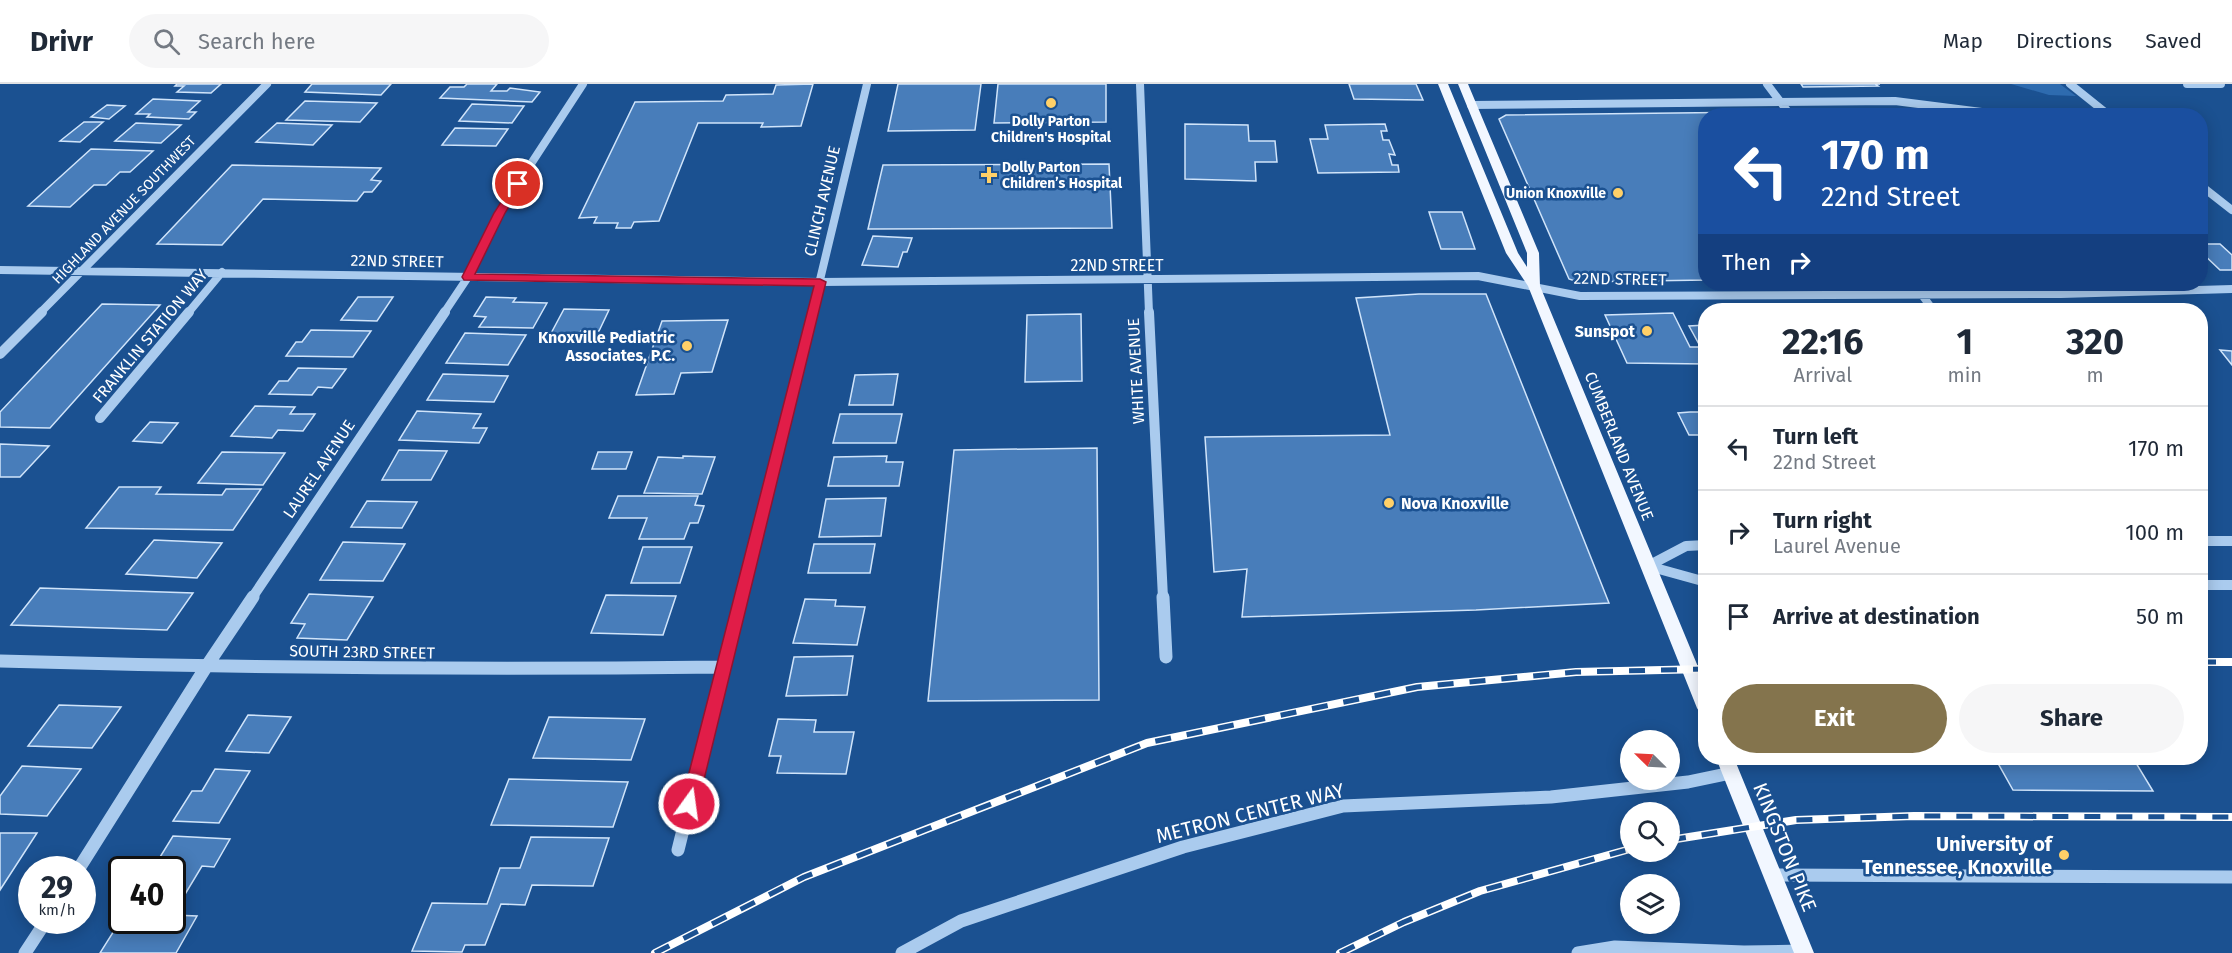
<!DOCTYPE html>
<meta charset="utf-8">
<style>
:root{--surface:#fff;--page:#f6f6f7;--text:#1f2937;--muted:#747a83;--line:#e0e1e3;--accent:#84744d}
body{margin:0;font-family:"Fira Sans",sans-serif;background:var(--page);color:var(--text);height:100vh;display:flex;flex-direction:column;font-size:22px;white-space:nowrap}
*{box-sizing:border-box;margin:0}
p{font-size:20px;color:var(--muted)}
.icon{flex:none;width:33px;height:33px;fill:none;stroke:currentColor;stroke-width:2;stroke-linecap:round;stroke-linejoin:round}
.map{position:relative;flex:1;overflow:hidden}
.panel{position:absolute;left:1698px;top:219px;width:510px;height:462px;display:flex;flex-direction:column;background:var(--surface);border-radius:24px;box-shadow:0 3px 15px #0003}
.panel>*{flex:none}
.top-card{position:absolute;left:1698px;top:24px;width:510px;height:183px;border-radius:24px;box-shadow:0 3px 15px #0003;background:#1a4fa0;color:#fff;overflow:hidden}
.needle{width:39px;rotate:294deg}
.controls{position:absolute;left:1620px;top:646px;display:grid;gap:12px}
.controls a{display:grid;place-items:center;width:60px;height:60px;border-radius:50%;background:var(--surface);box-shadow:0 3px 15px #0003;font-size:30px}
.speed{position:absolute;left:18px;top:772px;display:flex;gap:12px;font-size:30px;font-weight:700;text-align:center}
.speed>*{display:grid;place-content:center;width:78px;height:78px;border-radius:50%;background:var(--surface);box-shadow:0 3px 15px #0003;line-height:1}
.speed small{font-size:15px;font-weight:400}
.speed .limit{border:3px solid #111;border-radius:9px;background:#fff;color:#111}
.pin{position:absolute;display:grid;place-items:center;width:51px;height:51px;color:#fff;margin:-26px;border:3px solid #fff;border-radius:50%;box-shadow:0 2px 6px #0007}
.me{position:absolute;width:66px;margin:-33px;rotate:14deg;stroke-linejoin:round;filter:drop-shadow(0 0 4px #0008)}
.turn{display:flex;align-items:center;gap:21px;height:126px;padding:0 24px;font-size:27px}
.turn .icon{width:78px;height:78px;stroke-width:2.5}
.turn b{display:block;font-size:42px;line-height:51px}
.then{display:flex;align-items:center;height:57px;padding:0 24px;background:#0003;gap:12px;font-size:22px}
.eta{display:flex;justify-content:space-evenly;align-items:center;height:102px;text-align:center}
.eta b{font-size:36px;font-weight:700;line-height:42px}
.button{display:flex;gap:12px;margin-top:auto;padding:12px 24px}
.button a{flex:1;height:69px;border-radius:36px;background:var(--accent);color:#fff;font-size:24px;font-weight:700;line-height:69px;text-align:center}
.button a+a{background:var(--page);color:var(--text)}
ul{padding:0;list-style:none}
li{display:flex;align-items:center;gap:18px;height:84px;padding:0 24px;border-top:2px solid var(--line)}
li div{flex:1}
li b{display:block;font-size:22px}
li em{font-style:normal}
header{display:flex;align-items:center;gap:36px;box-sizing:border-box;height:84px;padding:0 30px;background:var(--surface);border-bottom:2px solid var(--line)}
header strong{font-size:28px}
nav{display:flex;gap:33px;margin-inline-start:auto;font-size:21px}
.search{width:420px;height:54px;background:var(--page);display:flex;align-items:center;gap:15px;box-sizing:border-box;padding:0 21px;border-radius:33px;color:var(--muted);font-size:22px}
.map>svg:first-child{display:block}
.green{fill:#2e6baf}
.building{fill:#487dba;stroke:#d0e4fa;stroke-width:1.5}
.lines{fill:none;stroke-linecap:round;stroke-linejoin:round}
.minor-far2{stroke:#aacbee;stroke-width:8}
.minor-far1{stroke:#aacbee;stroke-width:10}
.minor{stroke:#aacbee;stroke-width:13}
.major{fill:#f2f7ff;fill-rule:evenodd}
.rail-casing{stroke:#fff;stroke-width:8}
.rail{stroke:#1b5191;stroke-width:5;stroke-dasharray:16;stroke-linecap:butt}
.route{fill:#e11d48;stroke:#92132f;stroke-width:1.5}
.poi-dot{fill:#ffd068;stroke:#1b5191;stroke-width:2}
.labels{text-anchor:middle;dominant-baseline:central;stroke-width:5;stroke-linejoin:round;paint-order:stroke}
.far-poi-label{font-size:14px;font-weight:bold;fill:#fff;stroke:#1b5191}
.far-street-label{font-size:14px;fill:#fff;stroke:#1b5191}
.street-label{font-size:16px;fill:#fff;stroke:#1b5191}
.poi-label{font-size:16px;font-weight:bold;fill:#fff;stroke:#1b5191;text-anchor:end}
.near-street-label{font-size:20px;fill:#fff;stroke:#1b5191}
.near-poi-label{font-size:20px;font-weight:bold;fill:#fff;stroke:#1b5191;text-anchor:end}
</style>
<header>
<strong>Drivr</strong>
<div class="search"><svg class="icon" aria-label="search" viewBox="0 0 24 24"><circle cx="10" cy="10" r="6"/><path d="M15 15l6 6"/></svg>Search here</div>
<nav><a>Map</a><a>Directions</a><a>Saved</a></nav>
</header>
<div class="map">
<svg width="2232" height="869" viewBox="0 0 2232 869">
<rect width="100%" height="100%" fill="#1b5191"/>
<path class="green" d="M2011 0H2060L2076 12 2049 11Z"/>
<path class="building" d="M177 0H221L211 9 177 8 184 2H175Z
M312 0H391L381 11 305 8Z
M467 0H497L491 7H507L510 4 540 8 532 18 440 14 450 3H464Z
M813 0 801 42 761 43 763 39H698L659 137 634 138 631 144H616L618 139H594L597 133 579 134 635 18 723 17 726 11 773 10 776 1Z
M898 0H981L975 46 888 47Z
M998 0H1106V38L994 39Z
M1349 0H1416L1423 16 1354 15Z
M1801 0H1880H1875L1878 2 1803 3Z
M153 15 200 17 188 28H196L189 35 147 33 150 30H136Z
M305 17 377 19 360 38 286 36Z
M472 20 524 22 512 39 459 37Z
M107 21 125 22 109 35 91 33Z
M1762 28 1764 32H1706V196L1578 198 1569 195 1499 35 1506 31Z
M84 38H103L80 58 60 57Z
M136 39 181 41 161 59 115 57Z
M277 39 332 41 313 61 256 58Z
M1185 40 1248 41 1249 57H1275L1277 78H1255L1256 97 1185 95Z
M1385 40 1387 47H1381L1383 56H1389L1395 71 1389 70 1392 81H1398L1399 88 1318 89 1310 55H1328L1325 41Z
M455 44 508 45 496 62 442 61Z
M91 65 153 67 130 88H120L106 101H94L70 123 28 122Z
M1109 80 1112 144 868 145 883 81Z
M232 81 381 84 371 96 381 97 372 108H364L357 117 263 115 222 161 157 160Z
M1429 128H1462L1475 165H1441Z
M873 152 912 154 907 168H903L898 183 862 181Z
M2200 160H2220L2232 171V186H2220L2200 167Z
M1419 210H1486L1609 519 1476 526 1242 533 1247 485 1214 488 1205 353 1390 351 1356 214Z
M358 213H393L377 237 341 236Z
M486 213 516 214 513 218 547 219 533 244 479 243 486 233 474 232Z
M102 220 160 221 50 344 0 343V328Z
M564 225 609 226 599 247H581L576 255H548Z
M1673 229 1690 263H1706V280L1627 279 1605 231Z
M1081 230 1082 297 1025 298 1027 231Z
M728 236 712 288 681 289 674 310 636 311 662 237Z
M1706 241V262H1700L1689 242Z
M311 246 371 247 353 273 286 272 296 258H302Z
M465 249 526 251 508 281 446 279Z
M2220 266 2232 267V281Z
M298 284 346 285 332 304 318 303 312 311 269 310 279 297H288Z
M443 290 508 292 494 318 427 316Z
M898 290 893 321H849L855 291Z
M255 322 295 323 290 330H315L303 347 278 346 272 354 231 352Z
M417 327 481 330 473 344H487L479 359 399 356Z
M1690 328H1706V351H1689L1678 329Z
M840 330H902L896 359H833Z
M150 338 178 339 162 359 133 357Z
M0 360 49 362 20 393H0Z
M1097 364 1099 616 928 617 954 366Z
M399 366 447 367 431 396H382Z
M222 368 285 369 263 401 198 399Z
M598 368H632L626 385H592Z
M683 372 715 373 702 410 644 409 658 373 683 374Z
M887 372 886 378H903L899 402H828L834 373Z
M119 403H161L156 410 222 411 226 405H261L233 446 86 444Z
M618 412H698L695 421 704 422 698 439H690L684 455H639L647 434H609Z
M886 414 881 452 819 453 826 415Z
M367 417 417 418 402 444 351 443Z
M154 456 222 459 197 494 126 490Z
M343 458 405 460 383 497 320 496Z
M814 460H875L870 489H808Z
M643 463H692L680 499H631Z
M40 504 193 509 167 546 11 541Z
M309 510 373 513 347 556 297 554 305 540 291 539Z
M606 511 676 512 663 551 591 549Z
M805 515 836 516 835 522 865 523 857 561 793 559Z
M853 572 847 611 786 612 794 573Z
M59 621 121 623 92 664 28 662Z
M248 631 291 633 269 669 226 667Z
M549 633 645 635 631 676 533 674Z
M778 635 816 636 814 648H854L846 690 777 689 781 672H769Z
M1995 674H2133L2153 707 2013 706Z
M22 682 81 685 47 732 0 730V712Z
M215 685 250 687 219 739 173 737 192 707H202Z
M509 695 628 698 613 743 491 741Z
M0 749H37L0 806Z
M173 752 230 755 214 783 202 782 184 812H172V786H152Z
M531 753 609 754 593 802 532 801 525 821 501 820 485 861H465L462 868 412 867 432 819 487 820 500 784H520Z
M172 831 197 832 176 869H100L122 834V837H172Z"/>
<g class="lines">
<path class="minor-far2" d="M1140 0 1149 229
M1767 0 1791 32
M2070 0 2110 32
M2187 0H2221
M1471 21 1895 17 2013 32
M2200 101 2232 126
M0 186 820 198 1478 192 1580 212 2061 210 2232 205
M1914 200 1933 226
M40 229 267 0
M188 229 222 188
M444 229 468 193 499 129 583 0
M812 229 867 0"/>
<path class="minor-far1" d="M1149 228 1163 514
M0 270 42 228
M100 334 189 228
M2200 457H2232
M1648 482 1686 462 1706 461
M1648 482 1706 498
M2200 501H2232
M252 514 445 228
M741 514 813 228"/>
<path class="minor" d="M1163 513 1166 573
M0 577C241 584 482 586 724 583
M678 766 741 513
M78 786 206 583 253 513
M1771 791 2232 793
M25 869 46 837
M902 869 961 837 1183 763 1343 722 1551 713 1688 698 1731 689
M1578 869 1615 863 1744 868 1803 867"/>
<path class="major" d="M1438 0H1448L1518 169 1527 183V169L1458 0H1468L1539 169 1540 202 1706 602V631L1700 629 1697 624 1528 202 1506 169Z
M1716 674H1734L1814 869H1794Z"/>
<g class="rail-casing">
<path id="rail" d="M2200 578H2232
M1670 756 1796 736 1914 732 2232 733
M655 869 804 793 1147 659 1417 603 1576 588 1706 585
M1340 869 1404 838 1480 807 1630 765"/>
</g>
<use href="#rail" class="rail"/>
</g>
<path class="route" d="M518 97 523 100 505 129 475 190 820 195 826 198 698 720 695 726 689 728 684 726 681 720 814 202 464 196 462 193 494 129 514 98Z"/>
<g class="poi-dot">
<circle cx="1051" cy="19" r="6"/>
<path d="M986 82h6v6h6v6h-6v6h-6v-6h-6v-6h6z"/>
<circle cx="1618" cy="109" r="6"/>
<circle cx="1647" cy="247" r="6"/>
<circle cx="687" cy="262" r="6"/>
<circle cx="1389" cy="419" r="6"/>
<circle cx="2064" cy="771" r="6"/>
</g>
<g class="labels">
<g class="far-poi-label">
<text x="1051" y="37">Dolly Parton<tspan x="1051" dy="16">Children's Hospital</tspan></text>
<text x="1002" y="83" text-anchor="start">Dolly Parton<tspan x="1002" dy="16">Children’s Hospital</tspan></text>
<text x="1606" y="109" text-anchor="end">Union Knoxville</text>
</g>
<g class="far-street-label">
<text transform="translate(124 126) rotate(-46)">HIGHLAND AVENUE SOUTHWEST</text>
</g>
<g class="street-label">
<text transform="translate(822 117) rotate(-77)">CLINCH AVENUE</text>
<text transform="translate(397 177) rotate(1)">22ND STREET</text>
<text x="1117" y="181">22ND STREET</text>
<text transform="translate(1620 195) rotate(1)">22ND STREET</text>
<text transform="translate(150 252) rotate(-50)">FRANKLIN STATION WAY</text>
<text transform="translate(1136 287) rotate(-93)">WHITE AVENUE</text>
<text transform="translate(1619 362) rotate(68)">CUMBERLAND AVENUE</text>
<text transform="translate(319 385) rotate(-56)">LAUREL AVENUE</text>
<text transform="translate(362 568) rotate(1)">SOUTH 23RD STREET</text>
</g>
<g class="poi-label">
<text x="1635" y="247">Sunspot</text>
<text x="675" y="253">Knoxville Pediatric<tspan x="675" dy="18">Associates, P.C.</tspan></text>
<text x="1401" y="419" text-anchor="start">Nova Knoxville</text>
</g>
<g class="near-street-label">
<text transform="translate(1250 729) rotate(-14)">METRON CENTER WAY</text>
<text transform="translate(1785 763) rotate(68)">KINGSTON PIKE</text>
</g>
<g class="near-poi-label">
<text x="2052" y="760">University of<tspan x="2052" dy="23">Tennessee, Knoxville</tspan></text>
</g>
</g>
</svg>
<div class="controls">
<a><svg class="needle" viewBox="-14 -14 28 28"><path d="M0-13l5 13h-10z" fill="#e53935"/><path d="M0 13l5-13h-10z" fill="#747a83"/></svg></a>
<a><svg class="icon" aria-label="search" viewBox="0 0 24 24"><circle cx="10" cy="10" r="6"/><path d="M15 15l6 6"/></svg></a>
<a><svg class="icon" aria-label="layers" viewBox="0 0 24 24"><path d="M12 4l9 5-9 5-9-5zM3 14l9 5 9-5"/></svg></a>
</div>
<div class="speed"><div>29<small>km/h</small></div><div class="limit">40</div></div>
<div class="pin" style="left:518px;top:100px;background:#d93025"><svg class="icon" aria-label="arrive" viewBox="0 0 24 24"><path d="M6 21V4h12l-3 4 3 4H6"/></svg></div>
<svg class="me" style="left:689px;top:720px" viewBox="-20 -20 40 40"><circle r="17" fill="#e11d48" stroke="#fff" stroke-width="3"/><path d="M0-11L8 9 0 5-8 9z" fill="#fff"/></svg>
<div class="top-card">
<div class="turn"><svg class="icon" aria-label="left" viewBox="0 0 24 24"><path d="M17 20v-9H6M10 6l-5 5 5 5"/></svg><div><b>170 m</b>22nd Street</div></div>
<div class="then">Then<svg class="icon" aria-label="right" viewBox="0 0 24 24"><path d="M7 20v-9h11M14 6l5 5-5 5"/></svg></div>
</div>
<section class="panel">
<div class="eta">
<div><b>22:16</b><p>Arrival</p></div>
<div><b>1</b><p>min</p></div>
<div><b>320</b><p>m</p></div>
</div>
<ul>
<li><svg class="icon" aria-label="left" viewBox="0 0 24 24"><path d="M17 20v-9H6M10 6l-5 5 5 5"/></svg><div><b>Turn left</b><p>22nd Street</p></div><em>170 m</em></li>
<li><svg class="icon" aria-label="right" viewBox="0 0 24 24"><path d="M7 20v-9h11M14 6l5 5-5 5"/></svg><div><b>Turn right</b><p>Laurel Avenue</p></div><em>100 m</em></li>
<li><svg class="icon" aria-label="arrive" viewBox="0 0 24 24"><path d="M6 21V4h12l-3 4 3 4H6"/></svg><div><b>Arrive at destination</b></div><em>50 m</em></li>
</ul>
<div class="button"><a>Exit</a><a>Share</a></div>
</section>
</div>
